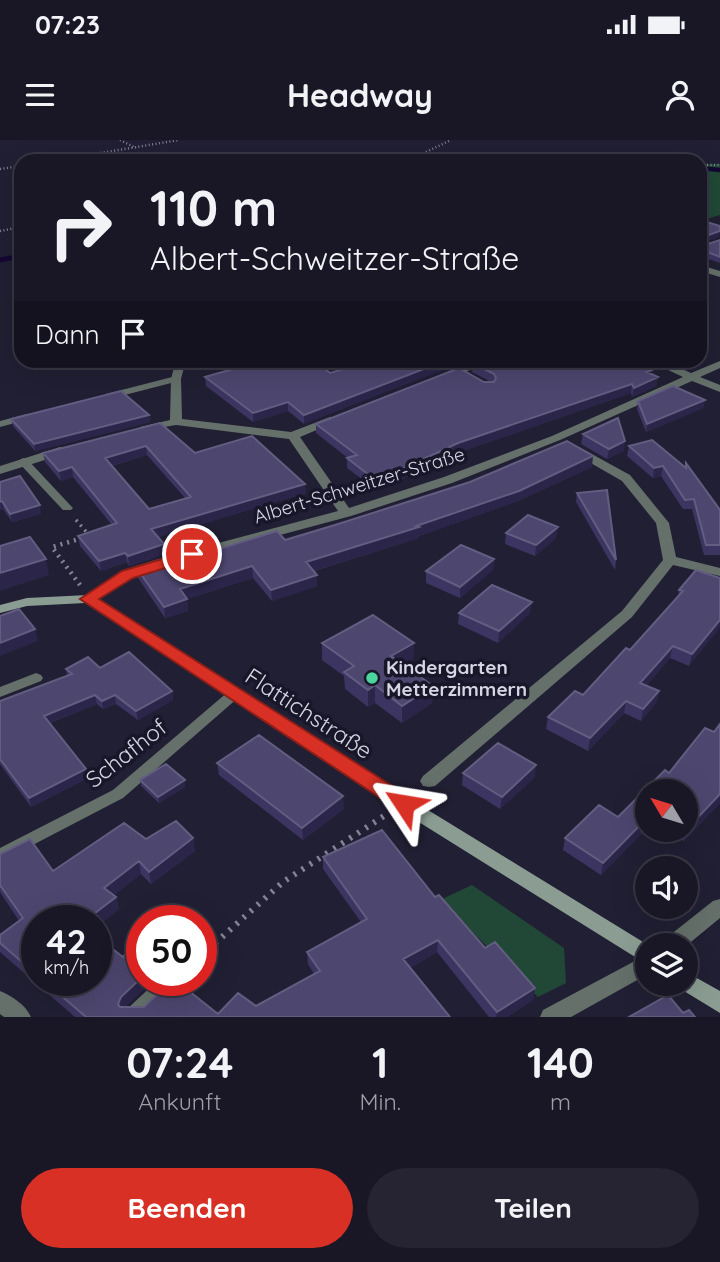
<!DOCTYPE html>
<html lang="de">
<meta charset="utf-8">
<style>
:root{--surface:#191726;--page:#262432;--text:#f1f3f6;--muted:#9f9fa7;--line:#373643;--accent:#d93025}
body{margin:0;font-family:Quicksand,sans-serif;background:var(--page);color:var(--text);height:100vh;display:flex;flex-direction:column;font-size:26px;white-space:nowrap}
*{box-sizing:border-box;margin:0}
p{font-size:23px;color:var(--muted)}
.icon{flex:none;width:38px;height:38px;fill:none;stroke:currentColor;stroke-width:2;stroke-linecap:round;stroke-linejoin:round}
.map{position:relative;height:877px;overflow:hidden}
.panel{display:flex;flex-direction:column;background:var(--surface);flex:1}
.panel>*{flex:none}
.banner{position:absolute;left:14px;top:14px;width:693px;height:214px;border-radius:21px;box-shadow:0 7px 28px #0002,0 0 0 2px var(--line);background:#191726;color:var(--text);overflow:hidden}
.needle{width:46px;rotate:308deg}
.fabs{position:absolute;left:635px;top:639px;display:grid;gap:14px}
.fabs a{display:grid;place-items:center;width:63px;height:63px;border-radius:50%;background:var(--surface);box-shadow:0 7px 28px #0002,0 0 0 2px var(--line);font-size:35px}
.speed{position:absolute;left:21px;top:765px;display:flex;gap:14px;font-size:35px;font-weight:700;text-align:center}
.speed>*{display:grid;place-content:center;width:91px;height:91px;border-radius:50%;background:var(--surface);box-shadow:0 7px 28px #0002,0 0 0 2px var(--line);line-height:1}
.speed small{font-size:18px;font-weight:400}
.speed .limit{border:10px solid #d22;background:#fff;color:#111}
.pin{position:absolute;display:grid;place-items:center;width:60px;height:60px;color:#fff;margin:-30px;border:4px solid #fff;border-radius:50%;box-shadow:0 2px 7px #0007}
.me{position:absolute;width:77px;margin:-38px;rotate:303deg;stroke-linejoin:round;filter:drop-shadow(0 0 5px #0008)}
.turn{display:flex;align-items:center;gap:24px;height:147px;padding:0 21px;font-size:32px}
.turn .icon{width:91px;height:91px;stroke-width:2.5}
.turn b{display:block;font-size:49px;line-height:60px}
.then{display:flex;align-items:center;height:66px;padding:0 21px;background:#0003;gap:14px;font-size:26px}
.eta{display:flex;justify-content:space-evenly;align-items:center;height:119px;text-align:center}
.eta b{font-size:42px;font-weight:700;line-height:49px}
.action{display:flex;gap:14px;margin-top:auto;padding:14px 21px}
.action a{flex:1;height:80px;border-radius:42px;background:var(--accent);color:#fff;font-size:28px;font-weight:700;line-height:80px;text-align:center}
.action a+a{background:var(--page);color:var(--text)}
.status{display:flex;justify-content:space-between;align-items:center;height:49px;padding:0 35px;background:var(--surface);direction:ltr}
.status svg{height:19px;fill:currentColor}
header{display:flex;justify-content:space-between;align-items:center;height:91px;padding:0 21px;background:var(--surface);font-size:32px;font-weight:700}
.map>svg:first-child{display:block}
.green{fill:#214836}
.lines{fill:none;stroke-linecap:round;stroke-linejoin:round}
.stream-far1{stroke:#140833;stroke-width:4.5}
.stream{stroke:#140833;stroke-width:5}
.path-far3{stroke:#848394;stroke-width:2.5;stroke-dasharray:1 2.5;stroke-linecap:butt}
.path-far2{stroke:#848394;stroke-width:3.5;stroke-dasharray:2 4.5;stroke-linecap:butt}
.path-far1{stroke:#848394;stroke-width:4.5;stroke-dasharray:2 5;stroke-linecap:butt}
.path{stroke:#848394;stroke-width:6;stroke-dasharray:2.5 7;stroke-linecap:butt}
.service{fill:#65706a;fill-rule:evenodd}
.minor{fill:#65706a;fill-rule:evenodd}
.secondary{fill:#8b9d93;fill-rule:evenodd}
.wall{fill:#3d3561;fill-rule:evenodd}
.shaded-wall{fill:#2b2549}
.building{fill:#4d466f;stroke:#625d81;stroke-width:2;fill-rule:evenodd}
.route{fill:#d93025;stroke:#8d1f18;stroke-width:2}
.poi-dot{fill:#4bd49b;stroke:#181629;stroke-width:2.5}
.labels{text-anchor:middle;dominant-baseline:central;stroke-width:7;stroke-linejoin:round;paint-order:stroke}
.street-label{font-size:19px;fill:#d6d5e3;stroke:#181629}
.poi-label{font-size:19px;font-weight:bold;fill:#d6d5e3;stroke:#181629;text-anchor:start}
.near-street-label{font-size:23px;fill:#d6d5e3;stroke:#181629}
</style>
<div class="status"><b>07:23</b><svg viewBox="0 0 49 12"><path d="M0 12V9h3v3zM5 12V6h3v6zM10 12V3h3v9zM15 12V0h3v12zM26 1h20v11H26zM47 4h2v5h-2z"/></svg></div>
<header><svg class="icon" aria-label="menu" viewBox="0 0 24 24"><path d="M4 6h16M4 12h16M4 18h16"/></svg>Headway<svg class="icon" aria-label="person" viewBox="0 0 24 24"><circle cx="12" cy="8" r="4"/><path d="M4 21q1-7 8-7t8 7"/></svg></header>
<div class="map">
<svg width="720" height="877" viewBox="0 0 720 877">
<rect width="100%" height="100%" fill="#211f33"/>
<path class="green" d="M700 24H720V75L700 81Z
M472 745 564 808 566 843 538 857 440 760Z"/>
<g class="lines">
<path class="stream-far1" d="M700 28 720 30"/>
<path class="stream" d="M0 120 21 116"/>
<path class="path-far3" d="M120 0 136 8
M52 21 179 0
M407 21 449 1
M700 25H720
M0 29 21 26
M0 91 21 87
M318 220 354 229"/>
<path class="path-far2" d="M76 380 90 396 80 399"/>
<path class="path-far1" d="M80 445 52 407 86 397"/>
<path class="path" d="M201 816 283 742 387 674"/>
<path class="service" d="M176 236 181 239 179 241 109 259 104 256 106 254Z
M27 274 30 275V279L0 287V281Z
M23 318 27 319 71 366 73 368 71 370H63L19 323 18 321Z
M36 533 41 535 43 538 41 541 0 557V547Z
M234 549 239 551 241 554 239 557 123 658 0 722V708L113 650 229 551Z
M158 840H180L177 846 145 877H123L125 871Z"/>
<path class="minor" d="M700 125 720 131V137L700 131Z
M176 220H186L181 239 182 279 291 292 330 277H338V281L300 297 349 368 444 337 552 296 683 237 647 220H662L691 233 720 221V228L700 237 720 245V252L692 241 560 300 452 343 351 376 172 424 133 437 93 462H83L81 459 83 456 123 431 162 418 338 371 289 299 176 285 140 291V287L170 280 171 239Z
M478 220H494L448 239 444 240 439 237Z
M60 307 64 308V314L0 334V326Z
M579 307 630 335 669 383 676 417 720 428V436L673 425 632 477 435 646 429 647 423 646 420 641 423 636 622 471 663 420 656 383 622 341 575 314V308Z
M720 759V778L686 806 662 805 665 799 713 761Z
M648 814V834L571 877H540L543 870Z
M0 851C12 856 26 865 31 877H4L0 874Z"/>
<path class="secondary" d="M88 455 410 659 648 805V825L398 669 85 463 27 466 0 473V465L27 458Z
M686 832 720 851V873L679 848 677 844H686Z"/>
</g>
<path class="wall" d="M720 100V123L700 116V105L702 106Z
M700 177 706 197 704 209H700Z
M220 220H273L289 222 314 220 304 284 288 271 253 282 206 246 205 237 226 231 220 224Z
M473 223 651 234 658 237 656 246 632 257 631 253 457 313 387 346 382 341 370 345 347 328V318H348L316 293V284L484 242H491L472 232Z
M705 260 703 268 646 292 637 269 638 261Z
M149 275 150 282 35 311 13 286 11 279Z
M160 283 195 313 306 353 158 397 164 404 166 414 129 426 127 422 101 431 80 406 78 396 112 385 73 337 61 341 45 322 43 313ZM147 315 185 358 149 369 112 326Z
M583 294 624 311 607 319 581 304Z
M652 300 720 370V415H704L692 369H683L661 336 653 338 627 316 629 306Z
M592 327 518 361 419 396V398L314 431 317 446 272 461 253 438 187 459 188 471 165 478 138 438 136 427 180 421 285 400Z
M0 342 41 374 12 382 4 370H1L0 368Z
M577 353 616 420 615 430 576 362Z
M506 393 556 398 535 416 505 404Z
M494 419 493 430 460 458 426 443V431Z
M720 438 689 526 670 518 646 546 659 551 656 563 641 581 624 573 588 611 546 589 548 577 583 555 630 510 678 457 679 450Z
M459 473H530L498 503 458 484Z
M322 503H414L413 520 404 525 433 546 432 563 402 583 375 563 368 567 345 549 344 536 322 520Z
M66 529 172 551 173 560 138 580 116 564 103 569 97 564 50 583 88 638 31 667 0 624V561L67 536Z
M720 584V663L684 701 665 690H686V651H648V687L601 735 563 710 565 698 599 665 618 677 665 630 669 633 705 588 714 592Z
M217 623 344 669 303 700 219 635Z
M463 633 535 637 500 669 462 645Z
M140 640 185 647 159 663 141 646Z
M193 698 195 711 151 744 141 734 114 755 116 757 119 769 96 787V780H37V840H154L125 867 218 874 256 866 314 834 308 824 307 812 361 782 323 729V717L435 757 485 808 535 848 533 860 507 877H489L437 812 410 828 450 877H75L0 812V795L19 781 0 752V714L53 731 146 699Z"/>
<path class="shaded-wall" d="M720 91 719 97 700 104V98Z
M447 220H469L304 284V275Z
M658 237 656 246 632 257 634 248Z
M632 244 631 253 457 313 387 346V336L458 303Z
M705 260 703 268 646 292 647 284Z
M288 262V271L253 282V273Z
M149 275 150 282 35 311 34 304Z
M625 301 624 311 607 319 609 309Z
M146 306 147 315 107 327 105 318Z
M593 316 592 327 518 361 419 396V398L306 433V422L416 386Z
M663 326 661 336 653 338 654 328Z
M72 327 73 337 61 341 59 331Z
M382 332V341L370 345V336Z
M305 344 306 353 152 399 151 389Z
M2 361 4 370H1L0 362Z
M40 365 41 374 12 382 10 374Z
M558 387 556 398 535 416 536 405Z
M164 404 166 414 129 426 128 416Z
M125 413 127 422 101 431 99 421Z
M46 419 49 435 0 451V433Z
M494 419 493 430 460 458V447Z
M252 426 253 438 181 461 180 449Z
M317 435V446L272 461 271 450Z
M187 459 188 471 165 478 164 467Z
M532 462 530 473 498 503 499 491Z
M720 480V488L689 526 692 514Z
M35 489 38 501 0 516V503Z
M414 503 413 520 391 533V516Z
M673 506 670 518 638 555 640 543Z
M375 545V563L368 567V550Z
M433 546 432 563 402 583V566Z
M172 551 173 560 138 580 136 571Z
M659 551 656 563 641 581 643 569Z
M95 555 97 564 46 584 44 576Z
M115 555 116 564 103 569 102 561Z
M626 561 624 573 588 611 590 598Z
M536 625 535 637 500 669 502 657Z
M86 629 88 638 31 667 29 658Z
M185 640V647L159 663 158 657Z
M720 654V663L684 701 687 689Z
M343 656 344 669 303 700 302 688Z
M648 677V687L601 735 603 723Z
M193 698 195 711 151 744 149 732Z
M139 721 141 734 107 761 104 748Z
M116 757 119 769 96 787V780H86Z
M438 800 437 812 403 832V819Z
M142 837V840H154L123 869 121 876 118 864 121 857Z
M535 848 533 860 507 877H496L497 872Z"/>
<path class="building" d="M700 80 720 86V91L700 98Z
M720 100V117L700 109V105L702 106Z
M700 177 706 197H700Z
M224 220H287L289 222 296 220H314L330 233 374 220H447L304 275 288 262 253 273 205 237 233 229Z
M479 220H633L652 230 647 232 658 237 634 248 632 244 458 303 387 336 382 332 370 336 347 318 357 315 316 284 459 228 484 242H494L496 238 494 234 473 223Z
M673 246 705 260 647 284 638 261Z
M121 251 149 275 34 304 11 279Z
M618 278 625 301 609 309 583 294Z
M160 283 195 313 252 296 305 344 151 389 164 404 128 416 125 413 99 421 78 396 117 383 72 327 59 331 43 313ZM146 306 191 357 149 369 105 318Z
M652 300 686 328V323L720 370V405H706L694 359 685 360 663 326 654 328 629 306Z
M567 301 593 316 519 351 416 386 419 387 306 422 317 435 271 450 252 426 180 449 187 459 164 467 136 427 175 415 180 421 277 391 285 400 335 385 470 342Z
M20 336 40 365 10 374 2 361 0 362V342Z
M607 350 616 420 577 353Z
M528 375 558 387 536 405 506 393Z
M30 397 46 419 0 433V406Z
M461 405 494 419 460 447 426 431Z
M696 430 720 438V480L692 514 673 506 640 543 659 551 643 569 626 561 590 598 548 577 575 551 583 555 626 508 630 510 683 451 679 450Z
M492 445 532 462 499 491 459 473Z
M19 469 35 489 0 503V476Z
M373 475 414 503 391 516 433 546 402 566 375 545 368 550 344 532 354 526 322 503Z
M129 512 172 551 136 571 115 555 102 561 95 555 44 576 86 629 29 658 0 619V561L72 534 66 529 88 517 100 528Z
M720 584V654L687 689 686 688V651H648V677L603 723 565 698 599 665 618 677 665 630 669 633 705 588 714 592Z
M259 595 343 656 302 688 217 623Z
M498 603 536 625 502 657 463 633Z
M166 624 185 640 158 657 140 640Z
M176 681 193 698 149 732 139 721 104 748 116 757 86 780H37V835L0 803V795L23 778 0 745V714L30 699 53 731 124 683 146 699Z
M382 690 435 757 439 755 485 808 495 802 535 848 497 872 438 800 403 819 450 877H86L43 840H96V796L123 817 142 791V837L121 857 118 864 120 867H144L172 840H175L218 874 238 853 256 866 320 831 307 812 367 779 323 717Z
M668 855 683 873 689 870 695 877H629Z"/>
<path class="route" d="M192 410 200 414 198 418 133 438 99 459 411 658 414 664 411 669 404 671 397 669 80 459 122 431Z"/>
<circle class="poi-dot" cx="372" cy="538" r="7"/>
<g class="labels">
<g class="street-label">
<text transform="translate(359 345) rotate(-17)">Albert-Schweitzer-Straße</text>
</g>
<g class="poi-label">
<text x="386" y="527">Kindergarten<tspan x="386" dy="22">Metterzimmern</tspan></text>
</g>
<g class="near-street-label">
<text transform="translate(309 573) rotate(33)">Flattichstraße</text>
<text transform="translate(126 613) rotate(-38)">Schafhof</text>
</g>
</g>
</svg>
<div class="fabs">
<a><svg class="needle" viewBox="-14 -14 28 28"><path d="M0-13l5 13h-10z" fill="#e53935"/><path d="M0 13l5-13h-10z" fill="#9f9fa7"/></svg></a>
<a><svg class="icon" aria-label="sound" viewBox="0 0 24 24"><path d="M4 9h4l5-4v14l-5-4H4zM17 9q2 3 0 6"/></svg></a>
<a><svg class="icon" aria-label="layers" viewBox="0 0 24 24"><path d="M12 4l9 5-9 5-9-5zM3 14l9 5 9-5"/></svg></a>
</div>
<div class="speed"><div>42<small>km/h</small></div><div class="limit">50</div></div>
<div class="pin" style="left:192px;top:414px;background:#d93025"><svg class="icon" aria-label="arrive" viewBox="0 0 24 24"><path d="M6 21V4h12l-3 4 3 4H6"/></svg></div>
<svg class="me" style="left:404px;top:664px" viewBox="-20 -20 40 40"><path d="M0-17L14 15 0 8-14 15z" fill="#d93025" stroke="#fff" stroke-width="4"/></svg>
<div class="banner">
<div class="turn"><svg class="icon" aria-label="right" viewBox="0 0 24 24"><path d="M7 20v-9h11M14 6l5 5-5 5"/></svg><div><b>110 m</b>Albert-Schweitzer-Straße</div></div>
<div class="then">Dann<svg class="icon" aria-label="arrive" viewBox="0 0 24 24"><path d="M6 21V4h12l-3 4 3 4H6"/></svg></div>
</div>
</div>
<section class="panel">
<div class="eta">
<div><b>07:24</b><p>Ankunft</p></div>
<div><b>1</b><p>Min.</p></div>
<div><b>140</b><p>m</p></div>
</div>
<div class="action"><a>Beenden</a><a>Teilen</a></div>
</section>
